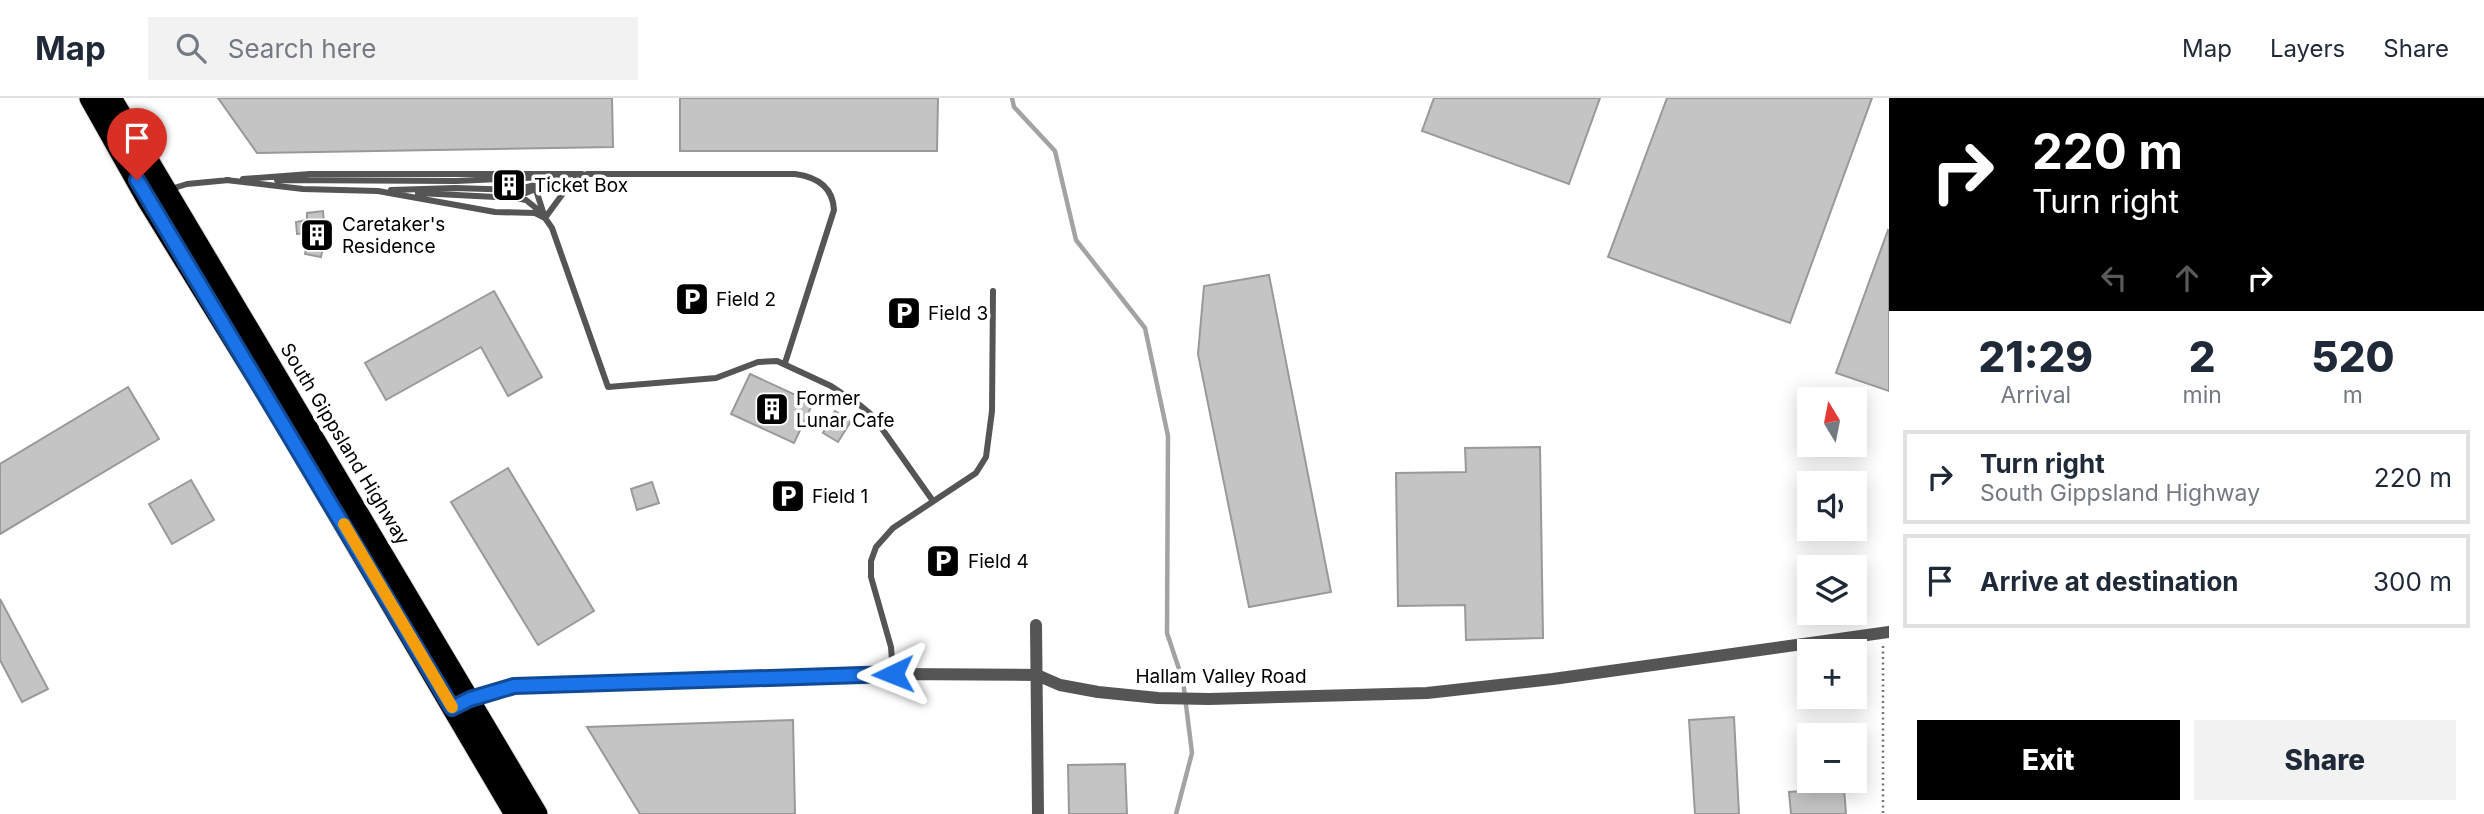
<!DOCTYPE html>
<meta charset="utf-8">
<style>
:root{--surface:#fff;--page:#f2f2f3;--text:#1f2937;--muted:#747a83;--line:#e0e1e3;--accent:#000}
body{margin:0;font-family:Inter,sans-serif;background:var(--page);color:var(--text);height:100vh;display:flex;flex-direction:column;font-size:26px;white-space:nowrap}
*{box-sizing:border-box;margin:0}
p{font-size:23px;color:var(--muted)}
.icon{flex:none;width:38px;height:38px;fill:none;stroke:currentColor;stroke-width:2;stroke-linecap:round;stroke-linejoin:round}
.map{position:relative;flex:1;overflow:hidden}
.panel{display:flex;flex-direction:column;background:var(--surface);width:595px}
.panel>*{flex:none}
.hud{background:#000;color:#fff;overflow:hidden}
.needle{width:46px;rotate:350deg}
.tools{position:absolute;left:1797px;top:289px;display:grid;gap:14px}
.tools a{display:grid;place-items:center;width:70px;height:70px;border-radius:0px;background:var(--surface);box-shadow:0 4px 18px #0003;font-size:35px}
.pin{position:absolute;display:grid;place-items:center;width:60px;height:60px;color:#fff;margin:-72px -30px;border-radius:50% 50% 50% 0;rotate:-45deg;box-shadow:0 0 7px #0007}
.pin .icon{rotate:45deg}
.me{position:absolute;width:77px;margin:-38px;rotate:268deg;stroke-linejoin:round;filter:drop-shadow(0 0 5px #0008)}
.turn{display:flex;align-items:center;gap:24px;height:147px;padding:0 28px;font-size:32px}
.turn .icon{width:91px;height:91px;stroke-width:2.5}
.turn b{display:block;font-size:49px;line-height:60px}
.lanes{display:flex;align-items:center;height:66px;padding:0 28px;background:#0003;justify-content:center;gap:35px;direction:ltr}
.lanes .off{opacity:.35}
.eta{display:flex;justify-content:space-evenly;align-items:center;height:119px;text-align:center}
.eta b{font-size:42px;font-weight:800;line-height:49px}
.action{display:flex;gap:14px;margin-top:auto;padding:14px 28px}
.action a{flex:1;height:80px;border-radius:0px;background:var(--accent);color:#fff;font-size:28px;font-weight:800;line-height:80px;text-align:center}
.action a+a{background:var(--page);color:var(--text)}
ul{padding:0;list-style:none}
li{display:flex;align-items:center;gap:21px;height:94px;margin:0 14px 10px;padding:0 14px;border:4px solid var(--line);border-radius:0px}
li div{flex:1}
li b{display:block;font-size:26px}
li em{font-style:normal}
header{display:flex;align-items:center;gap:42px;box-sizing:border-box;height:98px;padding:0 35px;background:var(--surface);border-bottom:2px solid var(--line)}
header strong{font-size:33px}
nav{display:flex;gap:38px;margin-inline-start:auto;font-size:24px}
.search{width:490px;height:63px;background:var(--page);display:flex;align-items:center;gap:18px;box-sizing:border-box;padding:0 24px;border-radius:0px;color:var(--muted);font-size:26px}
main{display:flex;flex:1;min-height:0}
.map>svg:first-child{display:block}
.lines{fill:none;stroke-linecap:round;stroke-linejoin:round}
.stream{stroke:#a3a3a3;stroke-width:4.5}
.building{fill:#c4c4c4;stroke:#999;stroke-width:2}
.highway-casing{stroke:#dbdbdb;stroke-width:23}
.path{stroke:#777;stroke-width:2.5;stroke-dasharray:2 3.5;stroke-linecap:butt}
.lane{stroke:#555;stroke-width:6}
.street{stroke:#555;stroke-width:12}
.highway{stroke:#000;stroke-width:21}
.route-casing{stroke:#114b97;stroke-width:18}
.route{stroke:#1a73e8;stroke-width:12}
.slow{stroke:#f59e0b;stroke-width:12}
.labels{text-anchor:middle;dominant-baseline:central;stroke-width:7;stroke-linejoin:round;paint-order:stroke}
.poi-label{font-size:19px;fill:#000;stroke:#fff;text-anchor:start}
.street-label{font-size:19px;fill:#000;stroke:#fff}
</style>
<header>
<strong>Map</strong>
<div class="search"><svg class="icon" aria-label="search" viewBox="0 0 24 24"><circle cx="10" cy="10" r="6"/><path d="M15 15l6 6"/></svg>Search here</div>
<nav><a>Map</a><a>Layers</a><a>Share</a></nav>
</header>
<main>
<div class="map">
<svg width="1889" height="716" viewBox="0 0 1889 716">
<rect width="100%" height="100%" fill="#fff"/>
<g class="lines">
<path class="stream" d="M1012 0 1014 9 1055 53 1076 142 1145 230 1168 338 1167 535 1183 583 1192 655 1176 716"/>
</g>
<path class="building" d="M218 0H612L613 49 257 55Z
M680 0H938L937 53H680Z
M1434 0H1600L1569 86 1422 33Z
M1667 0H1872L1790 225 1608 159Z
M323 113 325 139 321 159 305 156 309 135 297 136 296 124 307 122V115Z
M1888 132 1889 133V293L1836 275Z
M1269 177 1331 494 1249 509 1198 256 1204 188Z
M494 193 542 279 508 298 481 249 386 302 365 265Z
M750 276 813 305 794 345 731 316Z
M128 289 159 341 0 436V366Z
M835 313 851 323 838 344 823 335Z
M1540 349 1543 540 1466 542 1465 507 1398 508 1396 375 1466 374 1465 350Z
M508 370 594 513 538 547 451 404Z
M191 382 214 422 172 446 149 406Z
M652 384 659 405 637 412 631 391Z
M0 501 48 591 22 604 0 562Z
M1734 619 1739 716H1695L1689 622Z
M793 622 795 716H640L587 629Z
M1125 666 1127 716H1069L1068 667Z
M1844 690 1846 716H1791L1789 694Z"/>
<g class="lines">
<g class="highway-casing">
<path id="highway" d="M90 0 148 103 281 319 515 716
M111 0 537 716"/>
</g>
<path class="path" d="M1883 548V716"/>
<path class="lane" d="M243 81 310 76H582
M226 82 303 91 378 93 495 114 535 115 545 120 552 130 608 289 716 280 758 264 777 263 831 288 861 308 873 318 933 403
M277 82 456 83 546 79
M171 91 187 86 229 82
M391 92 455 90 515 92 568 79
M536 92 545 120
M418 95 514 100 545 87
M516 100 526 102 542 115
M545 120 572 83 587 76H795C817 79 833 89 834 112L785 265
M893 576 891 549 871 479V463L876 449 893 430 976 375 986 359 992 313 993 193"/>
<path class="street" d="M1036 527 1038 716
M470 601 514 588 893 576 1037 577 1060 587 1098 594 1158 600 1209 601 1427 595 1553 581 1889 534"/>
<use href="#highway" class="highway"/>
</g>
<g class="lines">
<g class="route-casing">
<path id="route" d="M137 82 452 610 470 601 514 588 893 576"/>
</g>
<use href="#route" class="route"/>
<path class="slow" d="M344 426 452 609"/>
</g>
<defs>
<g id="building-square" transform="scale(1.75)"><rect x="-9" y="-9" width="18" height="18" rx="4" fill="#000" stroke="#fff"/><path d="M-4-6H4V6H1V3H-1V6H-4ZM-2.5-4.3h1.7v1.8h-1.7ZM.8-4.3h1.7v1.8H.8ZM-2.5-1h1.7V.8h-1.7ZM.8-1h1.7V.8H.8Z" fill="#fff"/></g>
<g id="parking-square" transform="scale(1.75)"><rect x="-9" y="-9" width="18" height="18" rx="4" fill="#000" stroke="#fff"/><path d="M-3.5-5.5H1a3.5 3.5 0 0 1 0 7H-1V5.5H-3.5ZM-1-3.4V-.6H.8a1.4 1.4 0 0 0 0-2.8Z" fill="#fff"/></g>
</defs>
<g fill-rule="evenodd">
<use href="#building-square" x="509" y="87"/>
<use href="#building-square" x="317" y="137"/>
<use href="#parking-square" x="692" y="201"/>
<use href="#parking-square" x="904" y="215"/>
<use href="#building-square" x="772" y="311"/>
<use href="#parking-square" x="788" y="398"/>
<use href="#parking-square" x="943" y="463"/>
</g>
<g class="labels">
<g class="poi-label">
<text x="534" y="87">Ticket Box</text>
<text x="342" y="126">Caretaker's<tspan x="342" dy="22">Residence</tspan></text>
<text x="716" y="201">Field 2</text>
<text x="928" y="215">Field 3</text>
<text x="796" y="300">Former<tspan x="796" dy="22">Lunar Cafe</tspan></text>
<text x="812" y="398">Field 1</text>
<text x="968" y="463">Field 4</text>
</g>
<g class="street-label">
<text transform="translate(345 346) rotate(59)">South Gippsland Highway</text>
<text x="1221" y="578">Hallam Valley Road</text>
</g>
</g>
</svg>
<div class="tools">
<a><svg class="needle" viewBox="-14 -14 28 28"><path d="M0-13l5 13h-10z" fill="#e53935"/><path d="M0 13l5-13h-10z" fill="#747a83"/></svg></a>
<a><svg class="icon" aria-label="sound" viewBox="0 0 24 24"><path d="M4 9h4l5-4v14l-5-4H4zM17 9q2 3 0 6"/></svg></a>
<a><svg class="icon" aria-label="layers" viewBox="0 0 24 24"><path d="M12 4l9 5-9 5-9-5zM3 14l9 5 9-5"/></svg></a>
<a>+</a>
<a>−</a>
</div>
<div class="pin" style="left:137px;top:82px;background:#d93025"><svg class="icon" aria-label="arrive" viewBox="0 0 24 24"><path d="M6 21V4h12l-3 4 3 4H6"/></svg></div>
<svg class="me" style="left:893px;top:576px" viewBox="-20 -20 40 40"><path d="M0-17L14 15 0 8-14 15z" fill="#1a73e8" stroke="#fff" stroke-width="4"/></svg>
</div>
<section class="panel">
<div class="hud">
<div class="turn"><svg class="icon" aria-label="right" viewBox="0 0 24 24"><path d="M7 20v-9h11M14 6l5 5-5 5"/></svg><div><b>220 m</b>Turn right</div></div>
<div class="lanes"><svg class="icon off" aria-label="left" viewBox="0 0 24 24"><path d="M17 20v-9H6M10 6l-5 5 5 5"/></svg><svg class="icon off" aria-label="ahead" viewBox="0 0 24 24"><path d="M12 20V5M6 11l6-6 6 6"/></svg><svg class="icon" aria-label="right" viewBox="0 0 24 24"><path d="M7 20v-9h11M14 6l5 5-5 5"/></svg></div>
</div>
<div class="eta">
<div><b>21:29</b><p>Arrival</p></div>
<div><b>2</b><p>min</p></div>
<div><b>520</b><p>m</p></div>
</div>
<ul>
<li><svg class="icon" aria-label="right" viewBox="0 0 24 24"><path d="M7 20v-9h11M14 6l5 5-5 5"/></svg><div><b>Turn right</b><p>South Gippsland Highway</p></div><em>220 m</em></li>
<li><svg class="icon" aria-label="arrive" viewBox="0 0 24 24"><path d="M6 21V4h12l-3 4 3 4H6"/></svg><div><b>Arrive at destination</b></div><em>300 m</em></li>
</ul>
<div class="action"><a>Exit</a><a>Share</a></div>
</section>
</main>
